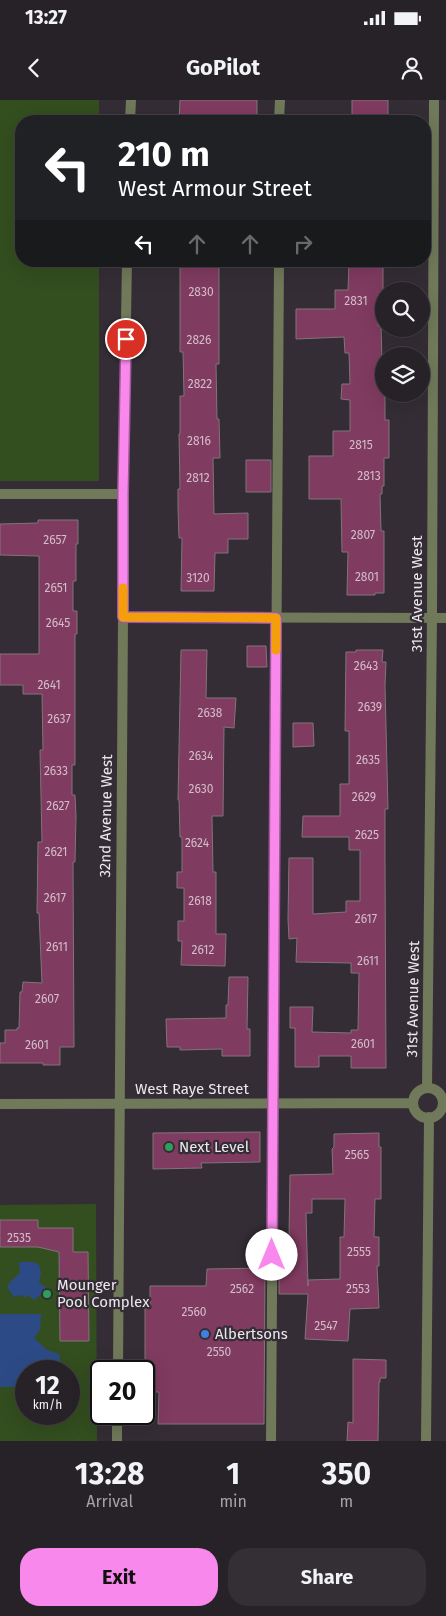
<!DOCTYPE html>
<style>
:root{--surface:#272228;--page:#332f34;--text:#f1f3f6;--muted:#a4a4a8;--line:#433f45;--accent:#f888eb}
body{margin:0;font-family:"Fira Sans",sans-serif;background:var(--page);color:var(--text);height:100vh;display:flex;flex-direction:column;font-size:19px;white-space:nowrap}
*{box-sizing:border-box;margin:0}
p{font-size:16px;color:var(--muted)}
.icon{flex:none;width:28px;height:28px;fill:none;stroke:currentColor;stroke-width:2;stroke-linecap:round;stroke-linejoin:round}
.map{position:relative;height:1341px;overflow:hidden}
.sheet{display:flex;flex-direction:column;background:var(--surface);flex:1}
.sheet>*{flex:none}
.hud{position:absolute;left:15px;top:15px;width:416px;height:152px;border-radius:20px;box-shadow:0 5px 20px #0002,0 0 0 1px var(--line);background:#202124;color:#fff;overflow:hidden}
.tools{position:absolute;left:375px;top:182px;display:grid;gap:10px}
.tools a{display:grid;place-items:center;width:55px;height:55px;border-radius:50%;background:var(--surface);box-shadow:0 5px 20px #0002,0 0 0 1px var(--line);font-size:25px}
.speed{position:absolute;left:15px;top:1260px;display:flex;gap:10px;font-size:25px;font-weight:700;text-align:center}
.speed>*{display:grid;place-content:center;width:65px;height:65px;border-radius:50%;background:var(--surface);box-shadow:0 5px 20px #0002,0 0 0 1px var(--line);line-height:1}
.speed small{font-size:12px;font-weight:400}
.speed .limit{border:2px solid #111;border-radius:8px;background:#fff;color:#111}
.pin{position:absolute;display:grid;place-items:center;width:42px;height:42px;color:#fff;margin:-21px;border:2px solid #fff;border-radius:50%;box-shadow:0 1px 5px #0007}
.me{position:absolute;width:55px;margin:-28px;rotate:0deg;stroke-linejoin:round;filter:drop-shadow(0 0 4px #0008)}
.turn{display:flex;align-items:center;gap:18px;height:105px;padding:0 20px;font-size:22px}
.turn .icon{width:65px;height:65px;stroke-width:2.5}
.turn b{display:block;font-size:35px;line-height:42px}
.lanes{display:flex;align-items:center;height:48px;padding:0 20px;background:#0003;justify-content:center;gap:25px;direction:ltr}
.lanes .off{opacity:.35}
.eta{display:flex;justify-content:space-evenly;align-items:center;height:85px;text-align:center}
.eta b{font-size:30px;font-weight:700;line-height:35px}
.button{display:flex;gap:10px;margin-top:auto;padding:10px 20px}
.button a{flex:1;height:58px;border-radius:20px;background:var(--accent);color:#111;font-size:20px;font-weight:700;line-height:58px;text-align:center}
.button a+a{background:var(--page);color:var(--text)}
.status{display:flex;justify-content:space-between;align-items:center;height:35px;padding:0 25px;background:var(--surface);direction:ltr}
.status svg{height:14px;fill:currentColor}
header{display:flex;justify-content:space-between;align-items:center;height:65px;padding:0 20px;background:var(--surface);font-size:22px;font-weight:700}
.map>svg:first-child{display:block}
.green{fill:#334e1f;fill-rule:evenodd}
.water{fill:#2c4b86}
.building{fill:#803b60;stroke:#81747a;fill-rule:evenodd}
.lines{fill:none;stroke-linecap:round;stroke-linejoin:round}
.service{stroke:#70795a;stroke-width:10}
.minor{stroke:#70795a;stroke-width:10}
.tertiary{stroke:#70795a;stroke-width:10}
.route-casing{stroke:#a15899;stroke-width:12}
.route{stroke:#f888eb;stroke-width:9}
.slow{stroke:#f59e0b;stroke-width:9}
.leisure-dot{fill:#2e9e5b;stroke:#342d35;stroke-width:2}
.shop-dot{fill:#3f7fe0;stroke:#342d35;stroke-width:2}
.labels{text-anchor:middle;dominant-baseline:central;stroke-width:4.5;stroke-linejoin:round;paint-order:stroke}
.number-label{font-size:12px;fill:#d2bdca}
.street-label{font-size:15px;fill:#ede8ee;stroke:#342d35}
.poi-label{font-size:15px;fill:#ede8ee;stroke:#342d35;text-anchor:start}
</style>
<div class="status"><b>13:27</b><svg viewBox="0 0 49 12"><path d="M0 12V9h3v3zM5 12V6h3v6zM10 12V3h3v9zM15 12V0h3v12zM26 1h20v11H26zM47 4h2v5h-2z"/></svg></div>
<header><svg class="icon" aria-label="back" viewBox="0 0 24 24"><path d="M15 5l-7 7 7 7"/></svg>GoPilot<svg class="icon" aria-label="person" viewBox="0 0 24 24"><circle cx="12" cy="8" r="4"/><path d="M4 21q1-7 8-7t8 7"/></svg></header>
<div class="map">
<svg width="446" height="1341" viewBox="0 0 446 1341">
<rect width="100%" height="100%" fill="#342d35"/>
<path class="green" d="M0 0H99V21H21V161H99V381H0Z
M96 1104 97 1341H0V1105ZM26 1271H69V1314H26Z"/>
<path class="water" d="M19 1162H33L39 1165 41 1174 39 1182 47 1189 34 1200 28 1195 25 1198 22 1195 14 1197 7 1187 11 1181 20 1173Z
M0 1214H41L40 1230 34 1238 47 1250 59 1254 61 1264 55 1268 40 1262 33 1265V1271H26V1287H0Z"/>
<path class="building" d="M180 0H257V21H179Z
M352 0H388V20L352 21Z
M180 161H219V264H216L217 319H219L220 358H213L214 414 248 413V439H228V453H215L214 491H181L182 438H179L178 408V389H180L179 334H180V296H184L183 252H180Z
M349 161H383V195H378V226H381L383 295H385V320H389V358H384V386H382V394H380L381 431H384V493H375V495H347L348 452H342L341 399H309V356H333V331H350V300L341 299 342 284H350L349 253H345L344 237 296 239V209H335V190H348Z
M246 360H271V392H246Z
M38 420H78V444H76V481H73V511H77V534H75V665H72V695H75L76 716 75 762H73L74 947H60V965H43V963H0V943H5V930H17V928H19L20 892H22L23 882 42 883 39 813H37L38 742H42L40 650H43L42 594H23V585H0V554H39V456L0 455V424L38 423Z
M247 546H266L267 567H247Z
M181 550H207L206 598H236L234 628 224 627 223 716H212L213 772H216V834H226L225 866 181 865 182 841H178V821H184V788H177V772H182V737H180L179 700H178Z
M356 550H383L382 562H386L385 585 388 709H385V759L386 968H351V956H319V967H295V928H290V907H313L312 932 351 933V930H358L359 873H351V863L296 862 297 838 289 839 288 819 289 758H313V814L346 812V801H360V750H349V737H302L303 716H340V684H349V631H345L346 552H356Z
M293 623H313L314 646 293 647Z
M229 877H248L247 929H250V956H222V949L180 950V947H167L166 919 226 918V905H228Z
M260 1032V1062L201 1063 202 1068 153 1069V1033Z
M379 1033V1047H381V1099H375L374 1137H379V1166H377L379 1208 350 1209 348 1241 305 1239 308 1194H279V1168H286L285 1137H289L290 1075 333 1074 332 1049 334 1047V1034ZM312 1099H345L344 1137H340V1179L308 1180V1186L306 1113H312Z
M0 1120H38V1128H73V1152H88L89 1241H60L59 1152 38 1147H0Z
M265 1168 264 1324H158L159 1292H150V1264H145V1205H150V1186H206L207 1169Z
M353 1259 386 1260V1278H380V1282H379L378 1341H347L348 1322 353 1323Z"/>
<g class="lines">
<path class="service" d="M279 21 280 0
M271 1341 279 161"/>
<path class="minor" d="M0 394H123
M123 517 446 518
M427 988 432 517 434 0
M413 1003a15 15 0 1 1 30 0a15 15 0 1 1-30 0Z
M0 1004 413 1003
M426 1341 429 1017"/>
<path class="tertiary" d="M130 21 131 0
M118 1271 123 517V394L127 161
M117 1341V1314"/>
</g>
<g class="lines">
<g class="route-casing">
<path id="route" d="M126 239 123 394V517L276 518 272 1155"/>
</g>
<use href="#route" class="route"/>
<path class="slow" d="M123 488V517L276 518V550"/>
</g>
<g class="leisure-dot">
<circle cx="169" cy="1047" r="5"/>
<circle cx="47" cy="1194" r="5"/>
</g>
<circle class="shop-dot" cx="205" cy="1234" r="5"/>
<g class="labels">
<g class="number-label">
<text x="201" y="192">2830</text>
<text x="356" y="201">2831</text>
<text x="199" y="240">2826</text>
<text x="200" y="284">2822</text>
<text x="199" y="341">2816</text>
<text x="361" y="345">2815</text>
<text x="369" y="376">2813</text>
<text x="198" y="378">2812</text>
<text x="363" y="435">2807</text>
<text x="55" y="440">2657</text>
<text x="367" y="477">2801</text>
<text x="198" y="478">3120</text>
<text x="56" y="488">2651</text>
<text x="58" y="523">2645</text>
<text x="366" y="566">2643</text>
<text x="49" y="585">2641</text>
<text x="370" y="607">2639</text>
<text x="210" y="613">2638</text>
<text x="59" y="619">2637</text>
<text x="201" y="656">2634</text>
<text x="368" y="660">2635</text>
<text x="56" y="671">2633</text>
<text x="201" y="689">2630</text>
<text x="364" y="697">2629</text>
<text x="58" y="706">2627</text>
<text x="367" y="735">2625</text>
<text x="197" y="743">2624</text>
<text x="56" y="752">2621</text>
<text x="55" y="798">2617</text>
<text x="200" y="801">2618</text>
<text x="366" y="819">2617</text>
<text x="57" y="847">2611</text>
<text x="203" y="850">2612</text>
<text x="368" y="861">2611</text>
<text x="47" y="899">2607</text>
<text x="363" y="944">2601</text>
<text x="37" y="945">2601</text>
<text x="357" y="1055">2565</text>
<text x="19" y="1138">2535</text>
<text x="359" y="1152">2555</text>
<text x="242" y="1189">2562</text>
<text x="358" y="1189">2553</text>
<text x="194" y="1212">2560</text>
<text x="326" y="1226">2547</text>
<text x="219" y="1252">2550</text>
</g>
<g class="street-label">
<text transform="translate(417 494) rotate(-90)">31st Avenue West</text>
<text transform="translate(106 716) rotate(-89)">32nd Avenue West</text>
<text transform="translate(413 899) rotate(-89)">31st Avenue West</text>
<text x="192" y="989">West Raye Street</text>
</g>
<g class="poi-label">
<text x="179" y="1047">Next Level</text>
<text x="57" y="1185">Mounger<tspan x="57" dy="17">Pool Complex</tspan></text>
<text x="215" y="1234">Albertsons</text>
</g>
</g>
</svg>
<div class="tools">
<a><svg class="icon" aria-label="search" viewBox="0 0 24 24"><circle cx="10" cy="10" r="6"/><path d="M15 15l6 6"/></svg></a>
<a><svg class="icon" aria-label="layers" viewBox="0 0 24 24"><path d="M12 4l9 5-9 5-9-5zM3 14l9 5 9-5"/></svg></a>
</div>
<div class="speed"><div>12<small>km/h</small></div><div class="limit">20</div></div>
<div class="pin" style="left:126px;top:239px;background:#d93025"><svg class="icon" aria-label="arrive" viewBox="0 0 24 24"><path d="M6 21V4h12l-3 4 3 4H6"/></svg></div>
<svg class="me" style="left:272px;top:1155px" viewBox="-20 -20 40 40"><circle r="19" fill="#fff"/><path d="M0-13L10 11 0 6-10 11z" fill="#f888eb"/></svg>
<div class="hud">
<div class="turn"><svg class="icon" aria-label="left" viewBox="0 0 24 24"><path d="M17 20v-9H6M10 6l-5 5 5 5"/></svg><div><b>210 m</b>West Armour Street</div></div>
<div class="lanes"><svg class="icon" aria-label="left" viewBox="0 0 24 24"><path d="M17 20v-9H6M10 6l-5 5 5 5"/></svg><svg class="icon off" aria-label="ahead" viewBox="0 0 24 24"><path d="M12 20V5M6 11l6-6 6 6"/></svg><svg class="icon off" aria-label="ahead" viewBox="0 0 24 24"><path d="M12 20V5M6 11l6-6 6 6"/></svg><svg class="icon off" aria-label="right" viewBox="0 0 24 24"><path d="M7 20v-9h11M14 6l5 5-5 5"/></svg></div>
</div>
</div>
<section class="sheet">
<div class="eta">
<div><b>13:28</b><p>Arrival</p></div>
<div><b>1</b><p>min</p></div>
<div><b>350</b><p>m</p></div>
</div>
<div class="button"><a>Exit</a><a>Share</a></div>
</section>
